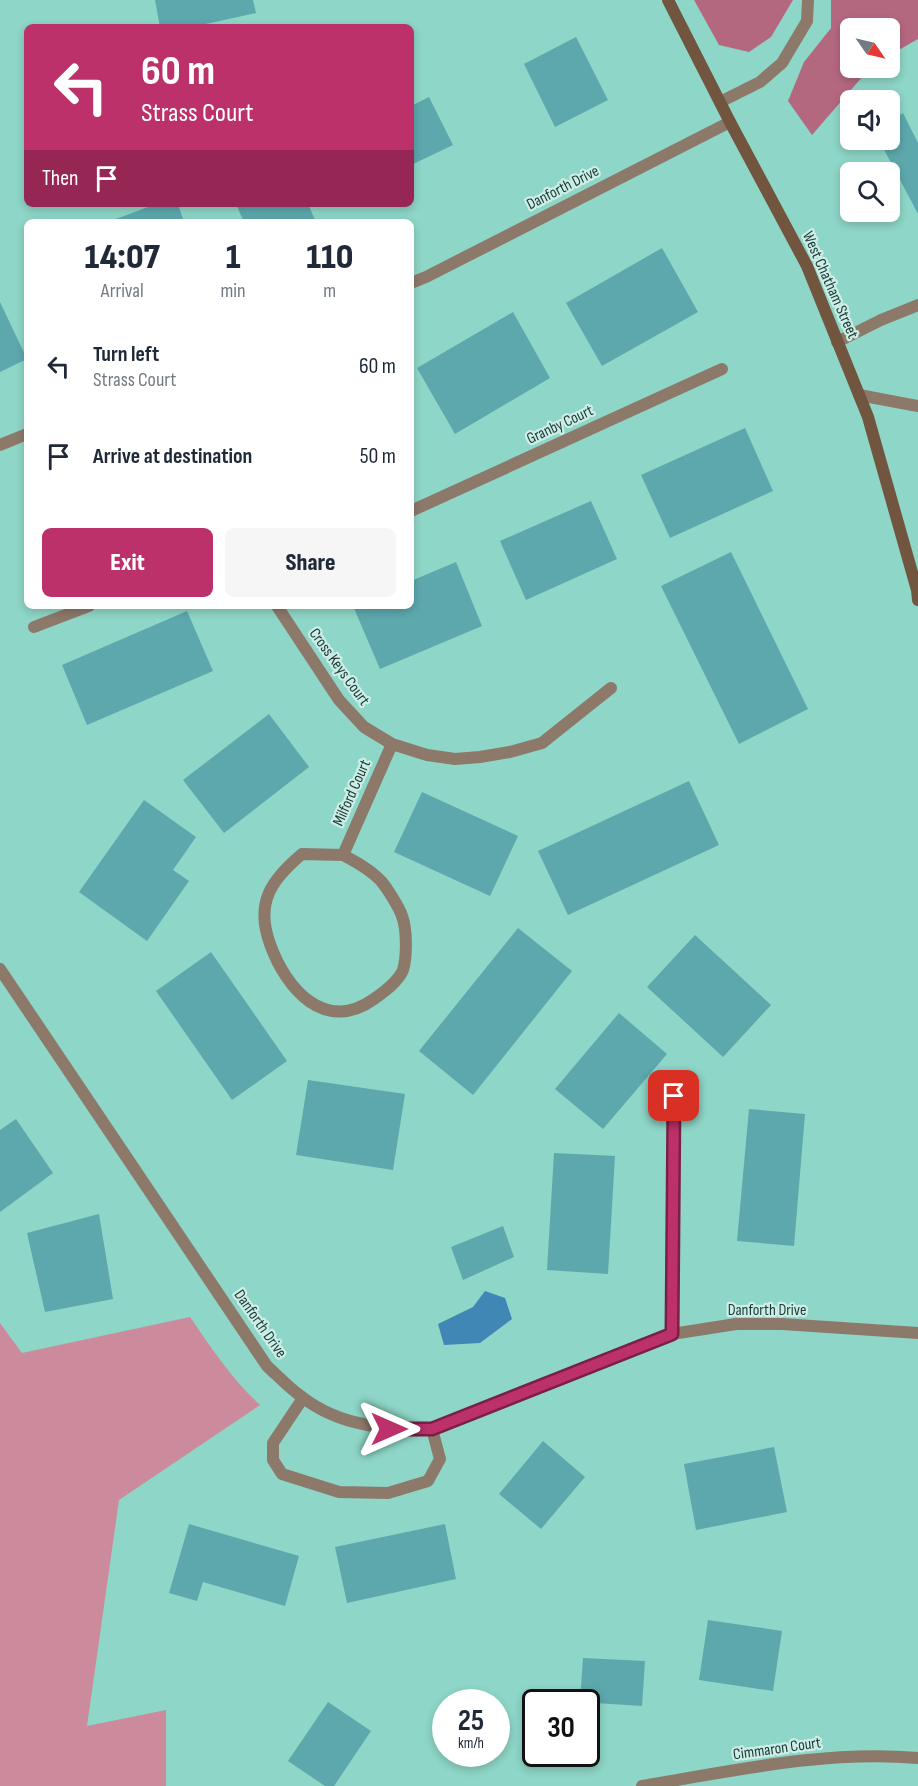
<!DOCTYPE html>
<style>
:root{--surface:#fff;--page:#f6f6f7;--text:#1f2937;--muted:#747a83;--accent:#bc316a}
body{margin:0;font-family:"Sofia Sans Condensed",sans-serif;background:var(--page);color:var(--text);height:100vh;display:flex;flex-direction:column;font-size:22px;white-space:nowrap}
*{box-sizing:border-box;margin:0}
p{font-size:20px;color:var(--muted)}
.icon{flex:none;width:33px;height:33px;fill:none;stroke:currentColor;stroke-width:2;stroke-linecap:round;stroke-linejoin:round}
.map{position:relative;flex:1;overflow:hidden}
.panel{position:absolute;left:24px;top:219px;width:390px;height:390px;display:flex;flex-direction:column;background:var(--surface);border-radius:9px;box-shadow:0 3px 9px #0003}
.panel>*{flex:none}
.banner{position:absolute;left:24px;top:24px;width:390px;height:183px;border-radius:9px;box-shadow:0 3px 9px #0003;background:#bc316a;color:#fff;overflow:hidden}
.needle{width:39px;rotate:124deg}
.buttons{position:absolute;left:840px;top:18px;display:grid;gap:12px}
.buttons a{display:grid;place-items:center;width:60px;height:60px;border-radius:9px;background:var(--surface);box-shadow:0 3px 9px #0003;font-size:30px}
.speed{position:absolute;left:432px;top:1689px;display:flex;gap:12px;font-size:30px;font-weight:700;text-align:center}
.speed>*{display:grid;place-content:center;width:78px;height:78px;border-radius:50%;background:var(--surface);box-shadow:0 3px 9px #0003;line-height:1}
.speed small{font-size:15px;font-weight:400}
.speed .limit{border:3px solid #111;border-radius:9px;background:#fff;color:#111}
.pin{position:absolute;display:grid;place-items:center;width:51px;height:51px;color:#fff;margin:-26px;border-radius:12px;box-shadow:0 3px 9px #0006}
.me{position:absolute;width:66px;margin:-33px;rotate:90deg;stroke-linejoin:round;filter:drop-shadow(0 0 4px #0008)}
.turn{display:flex;align-items:center;gap:21px;height:126px;padding:0 18px;font-size:27px}
.turn .icon{width:78px;height:78px;stroke-width:2.5}
.turn b{display:block;font-size:42px;line-height:51px}
.then{display:flex;align-items:center;height:57px;padding:0 18px;background:#0003;gap:12px;font-size:22px}
.eta{display:flex;justify-content:space-evenly;align-items:center;height:102px;text-align:center}
.eta b{font-size:36px;font-weight:800;line-height:42px}
.primary-button{display:flex;gap:12px;margin-top:auto;padding:12px 18px}
.primary-button a{flex:1;height:69px;border-radius:9px;background:var(--accent);color:#fff;font-size:24px;font-weight:800;line-height:69px;text-align:center}
.primary-button a+a{background:var(--page);color:var(--text)}
ul{padding:0;list-style:none}
li{display:flex;align-items:center;gap:18px;height:90px;padding:0 18px}
li div{flex:1}
li b{display:block;font-size:22px}
li em{font-style:normal}
.map>svg:first-child{display:block}
.green{fill:#cc8a9d}
.forest{fill:#b46880}
.water{fill:#4087b6}
.building{fill:#5da8ad}
.lines{fill:none;stroke-linecap:round;stroke-linejoin:round}
.lane{stroke:#8d796a;stroke-width:12}
.street{stroke:#8d796a;stroke-width:12}
.secondary{stroke:#71553e;stroke-width:12}
.route-casing{stroke:#7a2045;stroke-width:15}
.route{stroke:#bc316a;stroke-width:10}
.labels{text-anchor:middle;dominant-baseline:central;stroke-width:4.5;stroke-linejoin:round;paint-order:stroke}
.street-label{font-size:16px;fill:#1b3934;stroke:#cceee7}
</style>
<div class="map">
<svg width="918" height="1786" viewBox="0 0 918 1786">
<rect width="100%" height="100%" fill="#8ed6c7"/>
<path class="green" d="M190 1317C212 1349 231 1378 260 1405L119 1500 87 1726 166 1710V1786H0V1323L22 1353Z"/>
<path class="forest" d="M694 0H793L771 37 749 52 719 45Z
M831 0H918V39L890 55V28H850V68H870L812 135 788 101 804 62 831 28Z"/>
<path class="water" d="M485 1291 505 1298 512 1319 480 1343 444 1345 438 1324 473 1307Z"/>
<path class="building" d="M155 0H253L256 13 192 27H160Z
M576 37 608 100 555 127 524 64Z
M429 97 453 145 411 165V106Z
M903 113 918 143V214L879 140H890V120Z
M156 204H178L184 222H108Z
M236 204H308L316 222H244Z
M662 248 698 312 602 366 566 303Z
M0 302 27 359 0 372Z
M513 312 550 378 455 434 417 368Z
M745 428 773 491 670 538 641 475Z
M591 501 617 559 526 600 500 541Z
M731 552 808 709 739 744 661 586Z
M456 562 482 626 380 669 353 606H411V581Z
M187 611 213 671 87 725 62 665Z
M269 714 309 767 224 833 183 780Z
M689 781 719 845 568 915 538 851Z
M422 792 518 836 490 896 394 852Z
M144 800 196 837 173 870 189 881 147 941 79 892Z
M518 928 572 971 473 1095 419 1051Z
M695 935 771 1005 723 1057 647 987Z
M211 952 287 1061 232 1100 156 991Z
M619 1013 667 1054 603 1129 555 1089Z
M308 1080 405 1094 393 1170 296 1155Z
M749 1109 805 1114 794 1246 737 1241Z
M16 1119 53 1173 0 1212V1130Z
M554 1153 615 1156 608 1274 547 1270Z
M99 1214 113 1299 45 1312 27 1233Z
M503 1226 514 1257 463 1280 451 1247Z
M543 1441 585 1477 541 1529 499 1494Z
M774 1447 787 1512 696 1530 684 1464Z
M189 1524 299 1556 285 1606 203 1582 197 1601 169 1593Z
M445 1524 456 1579 347 1603 335 1547Z
M708 1620 782 1631 773 1691 699 1680Z
M583 1658 645 1661 642 1706 580 1702Z
M328 1702 371 1731 334 1786H325L288 1761Z"/>
<g class="lines">
<path class="lane" d="M720 102 760 82 782 63 807 21 808 0
M837 342 881 320 918 305
M859 395 918 406
M303 1398 273 1443V1460L282 1474 339 1492 388 1493 428 1481 440 1459 432 1429"/>
<path class="street" d="M411 283 426 277 730 122
M0 445 27 434
M411 511 722 369
M277 606 339 700 364 727 392 744 427 755 455 759 480 757 510 752 542 743 611 688
M34 627 89 606
M343 855C356 862 371 870 381 881 387 888 399 907 402 916 407 929 407 957 403 970 398 982 384 992 374 999 325 1034 286 989 270 944 255 903 271 880 302 854L343 855 392 744
M0 969 267 1366C278 1376 289 1388 302 1397 341 1427 385 1429 432 1429L672 1334 736 1324H782L918 1333
M672 1334 674 1096
M642 1786C733 1771 825 1750 918 1758"/>
<path class="secondary" d="M668 0 730 122 807 266 868 417 917 590 918 600"/>
</g>
<g class="lines">
<g class="route-casing">
<path id="route" d="M389 1429H432L672 1334 674 1096"/>
</g>
<use href="#route" class="route"/>
</g>
<g class="labels">
<g class="street-label">
<text transform="translate(563 188) rotate(-27)">Danforth Drive</text>
<text transform="translate(830 285) rotate(66)">West Chatham Street</text>
<text transform="translate(560 425) rotate(-25)">Granby Court</text>
<text transform="translate(339 667) rotate(54)">Cross Keys Court</text>
<text transform="translate(352 793) rotate(-66)">Milford Court</text>
<text x="767" y="1310">Danforth Drive</text>
<text transform="translate(260 1324) rotate(55)">Danforth Drive</text>
<text transform="translate(777 1749) rotate(-8)">Cimmaron Court</text>
</g>
</g>
</svg>
<div class="buttons">
<a><svg class="needle" viewBox="-14 -14 28 28"><path d="M0-13l5 13h-10z" fill="#e53935"/><path d="M0 13l5-13h-10z" fill="#747a83"/></svg></a>
<a><svg class="icon" aria-label="sound" viewBox="0 0 24 24"><path d="M4 9h4l5-4v14l-5-4H4zM17 9q2 3 0 6"/></svg></a>
<a><svg class="icon" aria-label="search" viewBox="0 0 24 24"><circle cx="10" cy="10" r="6"/><path d="M15 15l6 6"/></svg></a>
</div>
<div class="speed"><div>25<small>km/h</small></div><div class="limit">30</div></div>
<div class="pin" style="left:674px;top:1096px;background:#d93025"><svg class="icon" aria-label="arrive" viewBox="0 0 24 24"><path d="M6 21V4h12l-3 4 3 4H6"/></svg></div>
<svg class="me" style="left:389px;top:1429px" viewBox="-20 -20 40 40"><path d="M0-17L14 15 0 8-14 15z" fill="#bc316a" stroke="#fff" stroke-width="4"/></svg>
<div class="banner">
<div class="turn"><svg class="icon" aria-label="left" viewBox="0 0 24 24"><path d="M17 20v-9H6M10 6l-5 5 5 5"/></svg><div><b>60 m</b>Strass Court</div></div>
<div class="then">Then<svg class="icon" aria-label="arrive" viewBox="0 0 24 24"><path d="M6 21V4h12l-3 4 3 4H6"/></svg></div>
</div>
<section class="panel">
<div class="eta">
<div><b>14:07</b><p>Arrival</p></div>
<div><b>1</b><p>min</p></div>
<div><b>110</b><p>m</p></div>
</div>
<ul>
<li><svg class="icon" aria-label="left" viewBox="0 0 24 24"><path d="M17 20v-9H6M10 6l-5 5 5 5"/></svg><div><b>Turn left</b><p>Strass Court</p></div><em>60 m</em></li>
<li><svg class="icon" aria-label="arrive" viewBox="0 0 24 24"><path d="M6 21V4h12l-3 4 3 4H6"/></svg><div><b>Arrive at destination</b></div><em>50 m</em></li>
</ul>
<div class="primary-button"><a>Exit</a><a>Share</a></div>
</section>
</div>
